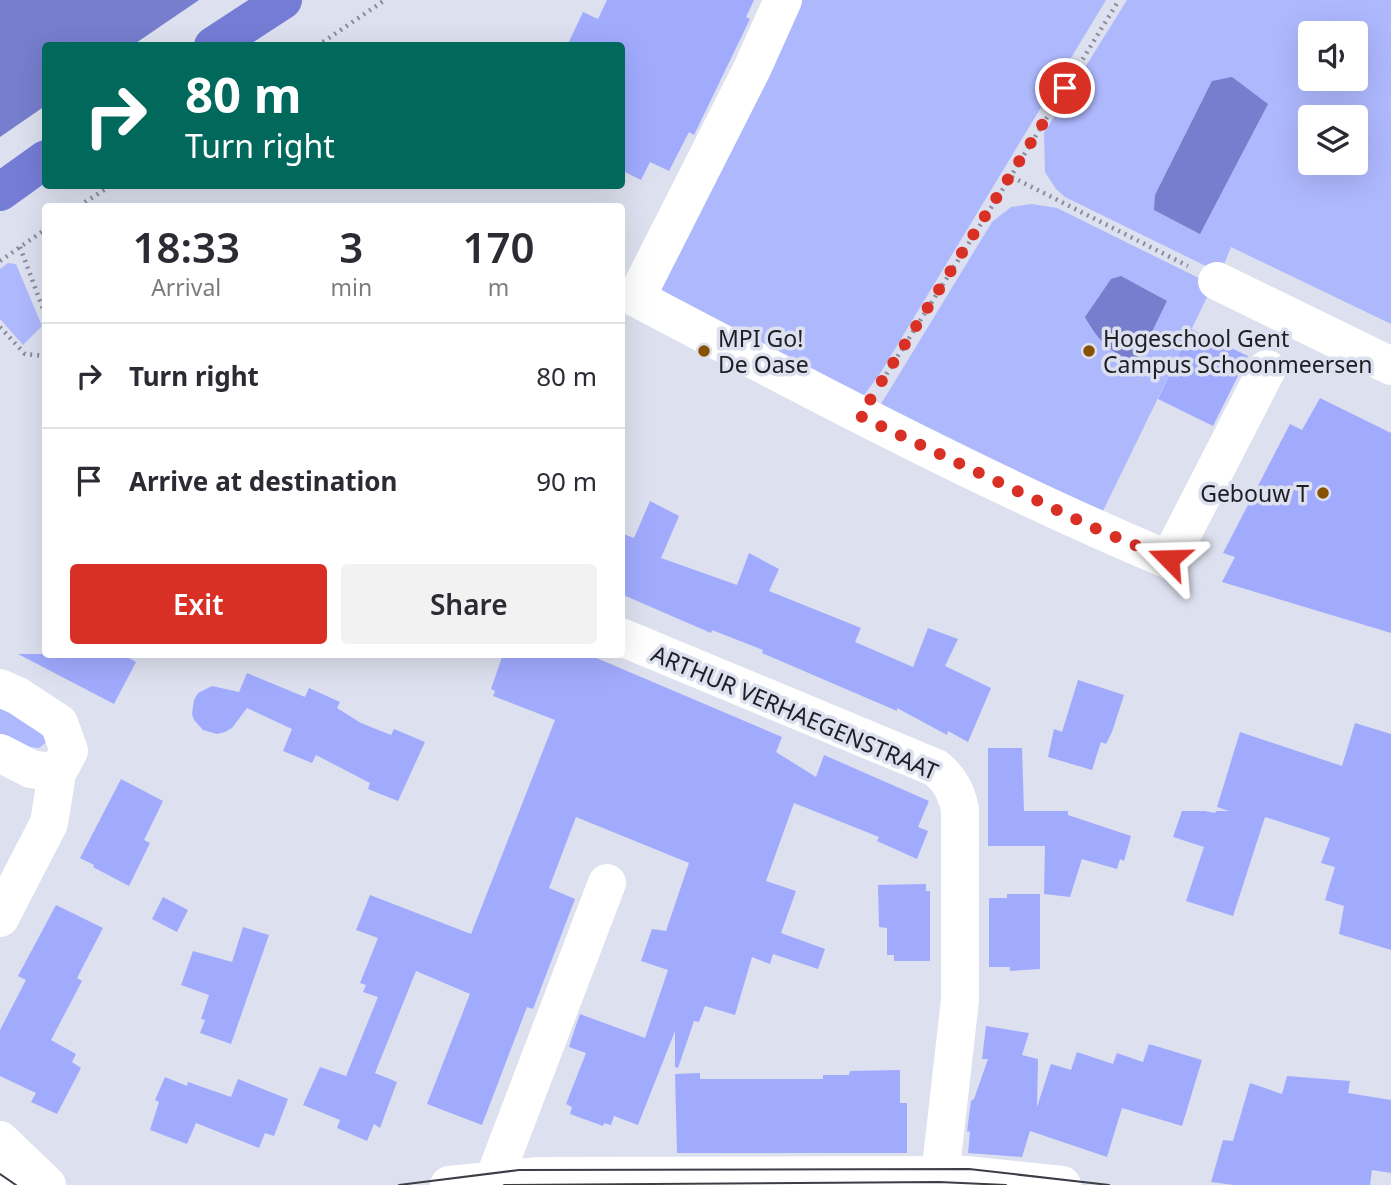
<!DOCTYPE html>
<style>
:root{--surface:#fff;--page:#f2f2f3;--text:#2b2b33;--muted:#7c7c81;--line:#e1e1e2;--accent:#d93025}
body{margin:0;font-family:"Noto Sans",sans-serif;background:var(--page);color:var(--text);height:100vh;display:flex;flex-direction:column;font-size:26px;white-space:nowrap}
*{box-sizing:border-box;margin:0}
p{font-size:23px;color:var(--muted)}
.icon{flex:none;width:38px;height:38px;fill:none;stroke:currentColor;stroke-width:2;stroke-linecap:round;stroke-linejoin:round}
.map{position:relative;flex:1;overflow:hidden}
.drawer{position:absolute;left:42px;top:203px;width:583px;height:455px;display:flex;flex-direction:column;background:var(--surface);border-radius:7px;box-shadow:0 7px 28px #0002}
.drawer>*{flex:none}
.top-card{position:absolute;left:42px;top:42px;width:583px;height:147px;border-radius:7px;box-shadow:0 7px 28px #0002;background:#00695c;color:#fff;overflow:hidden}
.buttons{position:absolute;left:1298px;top:21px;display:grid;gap:14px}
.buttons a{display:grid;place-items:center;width:70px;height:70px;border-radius:7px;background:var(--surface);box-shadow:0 7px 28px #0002;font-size:35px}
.pin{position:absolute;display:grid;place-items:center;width:60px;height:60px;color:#fff;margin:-30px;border:4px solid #fff;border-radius:50%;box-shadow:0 2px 7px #0007}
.me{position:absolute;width:77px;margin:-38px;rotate:292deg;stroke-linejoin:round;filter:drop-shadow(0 0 5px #0008)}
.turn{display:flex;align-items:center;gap:24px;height:147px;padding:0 28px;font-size:32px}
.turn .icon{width:91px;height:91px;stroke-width:2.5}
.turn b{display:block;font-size:49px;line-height:60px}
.eta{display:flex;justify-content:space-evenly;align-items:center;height:119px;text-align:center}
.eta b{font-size:42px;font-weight:600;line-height:49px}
.button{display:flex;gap:14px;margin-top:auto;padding:14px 28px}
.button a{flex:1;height:80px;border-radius:7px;background:var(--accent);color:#fff;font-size:28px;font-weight:600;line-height:80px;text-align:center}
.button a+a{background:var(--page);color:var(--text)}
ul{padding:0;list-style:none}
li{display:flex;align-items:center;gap:21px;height:105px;padding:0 28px;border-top:2px solid var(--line)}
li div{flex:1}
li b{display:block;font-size:26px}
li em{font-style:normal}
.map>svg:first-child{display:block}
.green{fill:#aeb8fd;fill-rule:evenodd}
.water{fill:#767ecd}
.building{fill:#a1abfe}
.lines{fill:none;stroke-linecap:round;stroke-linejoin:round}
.path{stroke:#8a8c97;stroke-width:4.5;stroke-dasharray:2 5;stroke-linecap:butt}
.minor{stroke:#fff;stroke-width:38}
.highway{stroke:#747cd5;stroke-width:38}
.tram{stroke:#3c3d45;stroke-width:2}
.route{stroke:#d93025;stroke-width:12;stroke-dasharray:0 21.6}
.poi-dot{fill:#885300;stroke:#dde0ee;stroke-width:2.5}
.labels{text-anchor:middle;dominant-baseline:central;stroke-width:7;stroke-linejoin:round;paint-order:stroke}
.poi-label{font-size:23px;fill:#1e1f25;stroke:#dde0ee;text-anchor:start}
.street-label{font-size:23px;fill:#1e1f25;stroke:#dde0ee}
</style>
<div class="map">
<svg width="1391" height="1185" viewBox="0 0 1391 1185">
<rect width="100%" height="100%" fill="#dde0ee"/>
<path class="green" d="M801 0H1106L881 372 862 398 662 302V277Z
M1127 0H1391V324L1231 247 1223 267 1214 270 1065 197 1056 189 1045 172 1044 133ZM1311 33H1356V79H1311ZM1311 117H1356V163H1311Z
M1032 204 1057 208 1213 285 1102 513 881 404 992 222 1011 207Z
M8 263 16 264 42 326 23 345 0 319V269Z
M0 704 10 709 49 740 39 748 21 746 0 734Z"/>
<path class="water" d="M0 0H199L133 45 46 46 45 106 0 137Z
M1232 77 1268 104 1200 234 1154 210 1155 195 1212 81Z
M1121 276 1167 301 1138 360C1111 357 1097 338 1085 317L1111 279Z"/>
<path class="building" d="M607 0H754L746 17 750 19 694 135 689 132 669 171 650 162 641 180 621 170V46H567L583 12 598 19Z
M1191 329 1248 356 1213 426 1158 399Z
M1320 398 1391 433V633L1222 582 1235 557 1223 553 1290 424 1302 430Z
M650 501 679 516 661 558 737 585 749 553 779 569 769 591 861 628 855 642 913 667 928 628 958 639 945 666 991 688 968 742 948 731 947 735 897 708V711L762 653 763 650 712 630 711 633 621 594V533L634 538Z
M18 654H122L136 662 114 704Z
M503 654H587L782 737 776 752 816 777 824 755 929 801 918 827 928 831 917 859 877 841 879 837 794 803 766 881 796 891 781 933 825 949 818 969 773 954 770 964 752 957 735 1015 705 1006 699 1022 694 1021 678 1068 675 1067V1031L638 1125 614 1116 611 1125 604 1123 603 1126 570 1114 572 1107 566 1104 586 1053 569 1047 572 1037 580 1014 645 1038 668 970 641 961 652 929 666 931 689 863 576 817 549 888 575 899 533 1009 527 1007 482 1125 427 1104 470 994 416 971 375 1073 397 1082 380 1128 374 1124 367 1141 337 1128 340 1120 303 1105 320 1067 346 1076 378 997 363 992 366 985 360 983 378 938 356 930 370 895 471 934 555 720 493 696 495 691 491 689Z
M247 673 305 697 309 688 340 702 337 708 361 723 391 735 394 729 425 742 398 801 368 789 370 783 316 755 312 763 283 751 292 729 247 708 232 728 225 732 217 734 203 730 194 720 192 714 194 700 198 693 212 686 239 692Z
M1078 680 1124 695 1112 732 1106 744 1101 742 1092 770 1048 757 1054 729 1062 732Z
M1355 723 1391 734V950L1339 934 1344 906 1325 900 1335 867 1321 863 1330 838 1265 817 1233 916 1186 901 1204 847 1173 837 1182 811H1205L1215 813 1216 811H1229L1217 807 1240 732 1342 766Z
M988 748H1022L1024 811H1068V815L1131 836 1124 861 1120 859 1117 869 1082 859 1070 897 1044 894 1045 846H988Z
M121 779 163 801 144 840 150 843 129 886 93 867 94 865 80 858Z
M926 884V891H930V961H894V955H887V928L879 927 878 885Z
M1007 894H1040V969L1010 971V967H989V898H1007Z
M163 897 188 910 177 932 152 919Z
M56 905 103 928 77 978 82 981 51 1040 76 1054 72 1062 81 1068 57 1114 31 1102 36 1093 0 1076V1030L26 980 18 976Z
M243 927 269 935 231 1044 200 1033 205 1020 201 1019 209 995 181 985 193 951 232 962Z
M986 1026 1029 1033 1022 1055 1038 1059 1037 1107 1051 1064 1071 1070 1077 1052 1113 1064 1117 1053 1143 1062 1149 1044 1202 1060 1182 1126 1122 1108 1107 1157 1030 1131 1022 1157 968 1153 970 1132 967 1131 971 1101 974 1099 988 1059H982Z
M900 1070V1103H907V1153H677L675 1074 700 1073V1079H823V1075H849L850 1071Z
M1287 1076 1350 1081 1348 1093 1391 1100V1173L1372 1170 1370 1185H1234L1211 1182 1223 1140 1233 1141 1250 1083 1282 1094Z
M165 1077 187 1086 188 1082 231 1097 238 1079 288 1099 274 1136 265 1133 259 1148 196 1123 187 1144 150 1130 159 1102 155 1100Z"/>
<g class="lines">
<path class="path" d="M317 46 385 0
M1012 177 1188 266
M79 206 110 186
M20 247 46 317
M0 261 46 229
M0 327 25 354 46 356
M879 386 1011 176 1119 0"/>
<path class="minor" d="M783 0 752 69 636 298C811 390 986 483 1169 560L1267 369
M1217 281 1391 366
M621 637 936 768C950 780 956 791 960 809V1000L940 1176
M0 688 18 696 59 723 69 751 57 773 49 823 0 918
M0 753 31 769 57 773
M0 1140 47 1185
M494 1179 607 883
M0 1184 2 1185
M449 1185 539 1176 966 1175 1062 1185"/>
<path class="highway" d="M213 46 283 0
M0 192 46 159"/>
<path class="tram" d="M0 1174 16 1185
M399 1185 519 1170 969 1169 1109 1185
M504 1185 939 1182 1006 1185"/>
</g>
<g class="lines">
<path class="route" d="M1065 88 860 416 1101 531 1169 559"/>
</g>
<g class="poi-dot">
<circle cx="704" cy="351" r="7"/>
<circle cx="1089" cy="351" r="7"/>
<circle cx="1323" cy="493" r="7"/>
</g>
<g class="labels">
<g class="poi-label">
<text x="718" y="338">MPI Go!<tspan x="718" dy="26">De Oase</tspan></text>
<text x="1103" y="338">Hogeschool Gent<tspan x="1103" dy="26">Campus Schoonmeersen</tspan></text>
<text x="1309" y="493" text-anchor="end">Gebouw T</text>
</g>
<g class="street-label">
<text transform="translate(795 712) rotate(23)">ARTHUR VERHAEGENSTRAAT</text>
</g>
</g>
</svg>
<div class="buttons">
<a><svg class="icon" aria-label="sound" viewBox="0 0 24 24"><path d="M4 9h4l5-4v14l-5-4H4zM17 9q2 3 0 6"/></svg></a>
<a><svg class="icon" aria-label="layers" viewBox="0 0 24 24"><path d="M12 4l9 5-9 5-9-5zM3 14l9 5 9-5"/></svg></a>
</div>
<div class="pin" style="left:1065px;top:88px;background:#d93025"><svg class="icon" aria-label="arrive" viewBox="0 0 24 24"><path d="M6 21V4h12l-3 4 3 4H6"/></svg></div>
<svg class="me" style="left:1169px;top:559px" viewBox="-20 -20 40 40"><path d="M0-17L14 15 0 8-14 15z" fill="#d93025" stroke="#fff" stroke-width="4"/></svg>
<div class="top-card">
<div class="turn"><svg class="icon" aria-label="right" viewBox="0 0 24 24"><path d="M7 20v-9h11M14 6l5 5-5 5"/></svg><div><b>80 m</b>Turn right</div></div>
</div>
<section class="drawer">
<div class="eta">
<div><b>18:33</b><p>Arrival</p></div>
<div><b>3</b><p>min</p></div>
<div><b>170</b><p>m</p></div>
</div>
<ul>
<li><svg class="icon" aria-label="right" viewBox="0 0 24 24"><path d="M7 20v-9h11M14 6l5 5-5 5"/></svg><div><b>Turn right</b></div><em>80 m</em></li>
<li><svg class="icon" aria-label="arrive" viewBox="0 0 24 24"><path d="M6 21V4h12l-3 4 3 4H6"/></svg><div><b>Arrive at destination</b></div><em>90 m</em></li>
</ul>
<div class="button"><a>Exit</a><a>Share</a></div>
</section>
</div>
